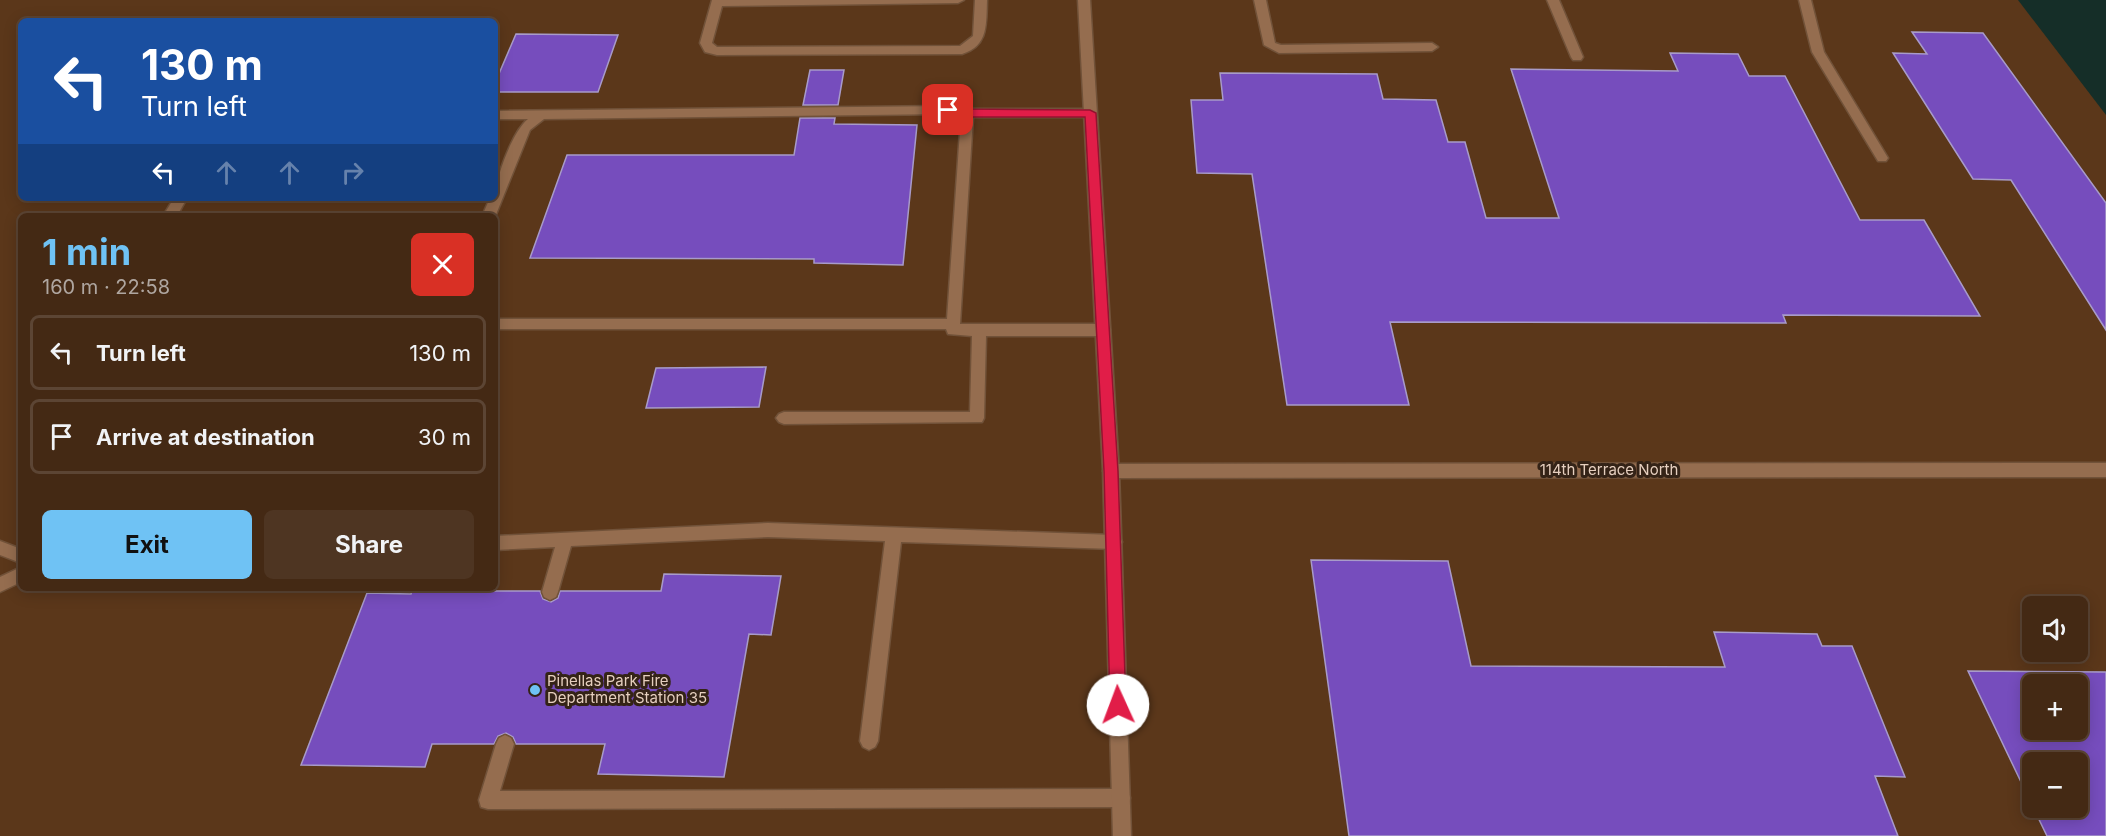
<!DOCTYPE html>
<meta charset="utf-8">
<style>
:root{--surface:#442914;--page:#4e3522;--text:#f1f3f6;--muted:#afa6a0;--line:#5c4534;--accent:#6fc2f4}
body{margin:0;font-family:Inter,sans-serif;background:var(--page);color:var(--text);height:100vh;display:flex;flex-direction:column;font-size:22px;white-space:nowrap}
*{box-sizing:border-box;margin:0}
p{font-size:20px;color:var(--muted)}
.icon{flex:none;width:33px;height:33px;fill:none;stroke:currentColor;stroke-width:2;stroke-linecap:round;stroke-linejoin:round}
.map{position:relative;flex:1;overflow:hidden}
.panel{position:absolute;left:18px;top:213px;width:480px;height:378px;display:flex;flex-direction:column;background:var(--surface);border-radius:9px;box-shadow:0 3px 15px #0003,0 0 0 2px var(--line)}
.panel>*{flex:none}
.top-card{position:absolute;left:18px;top:18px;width:480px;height:183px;border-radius:9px;box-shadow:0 3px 15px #0003,0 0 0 2px var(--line);background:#1a4fa0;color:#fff;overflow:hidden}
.tools{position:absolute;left:2022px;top:596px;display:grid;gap:12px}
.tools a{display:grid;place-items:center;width:66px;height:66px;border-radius:9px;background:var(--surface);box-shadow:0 3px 15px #0003,0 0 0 2px var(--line);font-size:30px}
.pin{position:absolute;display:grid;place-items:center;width:51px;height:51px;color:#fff;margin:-26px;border-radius:12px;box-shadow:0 3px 9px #0006}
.me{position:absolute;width:66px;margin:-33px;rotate:358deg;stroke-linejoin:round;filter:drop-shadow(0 0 4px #0008)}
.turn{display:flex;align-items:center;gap:21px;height:126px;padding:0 24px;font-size:27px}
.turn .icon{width:78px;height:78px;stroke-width:2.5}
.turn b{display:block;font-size:42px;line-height:51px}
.lanes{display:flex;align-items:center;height:57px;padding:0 24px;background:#0003;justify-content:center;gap:30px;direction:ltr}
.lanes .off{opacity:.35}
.round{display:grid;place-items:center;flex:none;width:63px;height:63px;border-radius:9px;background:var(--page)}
.head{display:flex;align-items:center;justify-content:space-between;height:102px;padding:0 24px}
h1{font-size:36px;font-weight:700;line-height:45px;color:var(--accent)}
.button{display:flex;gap:12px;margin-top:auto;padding:12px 24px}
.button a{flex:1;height:69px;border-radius:9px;background:var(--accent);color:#111;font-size:24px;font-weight:700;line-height:69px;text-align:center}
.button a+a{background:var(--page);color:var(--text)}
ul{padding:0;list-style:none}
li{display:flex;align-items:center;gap:18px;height:75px;margin:0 12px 9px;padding:0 12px;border:3px solid var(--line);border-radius:9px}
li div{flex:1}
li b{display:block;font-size:22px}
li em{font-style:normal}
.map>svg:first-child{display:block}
.water{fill:#152e28}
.building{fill:#764dbd;stroke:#a89bc9;stroke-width:1.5;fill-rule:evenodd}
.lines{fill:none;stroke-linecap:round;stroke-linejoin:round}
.service-casing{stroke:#715239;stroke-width:3}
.minor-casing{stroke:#715239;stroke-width:3}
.tertiary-casing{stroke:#715239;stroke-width:3}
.service{fill:#956d4f;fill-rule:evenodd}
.minor{fill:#956d4f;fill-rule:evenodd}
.tertiary{fill:#956d4f;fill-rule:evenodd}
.route{fill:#e11d48;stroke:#92132f;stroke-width:1.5}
.poi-dot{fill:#6fc2f4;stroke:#342317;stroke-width:2}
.labels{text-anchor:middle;stroke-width:6;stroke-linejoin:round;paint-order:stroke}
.street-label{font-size:15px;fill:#e6cfbf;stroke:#342317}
.poi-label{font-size:15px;fill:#e6cfbf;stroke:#342317;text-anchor:start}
</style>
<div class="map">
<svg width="2106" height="836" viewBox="0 0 2106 836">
<rect width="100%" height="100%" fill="#5b371a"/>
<path class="water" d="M2018 0H2106V115Z"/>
<path class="building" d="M1912 32 1983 33 2106 203V330L2011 180 1973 179 1893 53 1927 54Z
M516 34 618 35 598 92H495V83Z
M1670 53 1738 54 1749 76H1785L1860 220H1924L1980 316 1783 315 1786 323 1390 322 1409 405H1287L1252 174 1197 173 1191 100H1223L1220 73 1377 74 1383 99 1436 100 1448 142H1465L1486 218H1559L1511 69 1678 71Z
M810 70H844L838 105H803Z
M800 118H835L834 124 917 125 903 265 814 263V259L530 258 567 155H794Z
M766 367 759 407 646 408 656 368Z
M1311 560 1448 561 1471 666 1725 667 1714 632 1817 634 1822 646H1852L1905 777 1875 776 1898 836H1349Z
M664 574 781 576 771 635 749 634 724 777 598 774 605 744H516L513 737 506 733 498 736 494 744H432L425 767 301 765 367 593 411 594 413 588H471L470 591H540L543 599 551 602 558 598 560 591H661Z
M1968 671 2106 672V836H2047L2033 807H2078V762H2032V805ZM2032 684H2078V729H2032Z"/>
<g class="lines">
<defs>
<path id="service" d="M712 0H964L958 3 722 6 712 43 717 47 960 46 973 36 975 0H987C986 23 989 46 962 54L717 55 705 52 700 43Z
M1254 0H1266L1275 43 1281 45 1432 43 1438 47 1432 51 1279 53 1264 45Z
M1547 0H1559L1583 57 1581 60H1573L1571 57Z
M1799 0H1811L1824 52 1888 158 1886 161H1878L1812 52Z
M948 106 967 109H1090L1096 113 1090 117H973L960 324H1103L1108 326 1110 330 1108 334 1103 336H986L984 418 982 422 784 424 779 422 776 418 779 414 784 412H970L972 336 948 334 946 329H495V319H947L961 116 948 114 544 119 530 130 495 217 482 216 490 198H495C495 178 513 131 528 119H495V111Z
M174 198H187L177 216H163Z
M768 523 1114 535 1120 537 1122 542 1120 547 1114 549 901 542 878 741 875 747 869 750 863 747 860 741 885 541 768 537 571 546 558 592 556 597 550 600 544 597 542 592 555 547 495 550V536Z
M0 541 21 549V563L0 555Z
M21 567V582L0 592V577Z
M505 735 511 738 514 744 500 791 1121 789 1128 791 1130 798 1128 805 1121 807 488 809 481 807 479 800 496 744 499 738Z"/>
<path id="minor" d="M2106 463V477L1111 478 1106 476 1103 471 1106 466 1111 464Z"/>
<path id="tertiary" d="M1078 0H1090L1119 471 1131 836H1113L1103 471Z"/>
</defs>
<use href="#service" class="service-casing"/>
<use href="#minor" class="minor-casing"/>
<use href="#tertiary" class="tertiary-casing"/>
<use href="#service" class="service"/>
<use href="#minor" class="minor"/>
<use href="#tertiary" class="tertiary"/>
</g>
<path class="route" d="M948 107 968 109 1090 110 1096 113 1118 471 1126 705 1124 710 1118 713 1113 710 1110 705 1104 471 1085 117H968L944 113V108Z"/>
<circle class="poi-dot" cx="535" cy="690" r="6"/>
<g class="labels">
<g class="street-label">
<text x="1609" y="475">114th Terrace North</text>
</g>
<g class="poi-label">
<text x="547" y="686">Pinellas Park Fire<tspan x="547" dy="17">Department Station 35</tspan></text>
</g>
</g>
</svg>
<div class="tools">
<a><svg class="icon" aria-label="sound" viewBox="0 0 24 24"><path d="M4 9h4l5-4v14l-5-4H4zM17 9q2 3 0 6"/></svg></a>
<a>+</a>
<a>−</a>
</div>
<div class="pin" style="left:948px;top:110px;background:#d93025"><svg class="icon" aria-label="arrive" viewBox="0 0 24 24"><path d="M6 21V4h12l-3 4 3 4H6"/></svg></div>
<svg class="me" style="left:1118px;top:705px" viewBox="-20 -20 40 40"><circle r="19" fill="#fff"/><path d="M0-13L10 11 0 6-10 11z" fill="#e11d48"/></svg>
<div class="top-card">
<div class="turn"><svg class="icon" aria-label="left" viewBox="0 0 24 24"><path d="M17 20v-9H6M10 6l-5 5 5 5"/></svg><div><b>130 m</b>Turn left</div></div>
<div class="lanes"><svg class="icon" aria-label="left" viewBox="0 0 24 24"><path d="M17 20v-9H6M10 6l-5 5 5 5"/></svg><svg class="icon off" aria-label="ahead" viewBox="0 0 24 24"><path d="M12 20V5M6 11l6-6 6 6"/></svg><svg class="icon off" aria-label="ahead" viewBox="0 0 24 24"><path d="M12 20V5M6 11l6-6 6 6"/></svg><svg class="icon off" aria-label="right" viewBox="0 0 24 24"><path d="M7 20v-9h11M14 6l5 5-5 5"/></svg></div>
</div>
<section class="panel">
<div class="head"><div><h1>1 min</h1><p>160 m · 22:58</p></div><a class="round" style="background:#d93025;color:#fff"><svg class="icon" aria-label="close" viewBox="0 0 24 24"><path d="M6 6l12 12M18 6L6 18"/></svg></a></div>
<ul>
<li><svg class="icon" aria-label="left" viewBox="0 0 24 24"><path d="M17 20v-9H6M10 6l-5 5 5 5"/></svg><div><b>Turn left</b></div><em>130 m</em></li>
<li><svg class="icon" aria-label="arrive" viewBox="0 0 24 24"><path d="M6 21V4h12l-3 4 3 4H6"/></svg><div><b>Arrive at destination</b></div><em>30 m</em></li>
</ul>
<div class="button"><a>Exit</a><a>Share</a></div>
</section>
</div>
